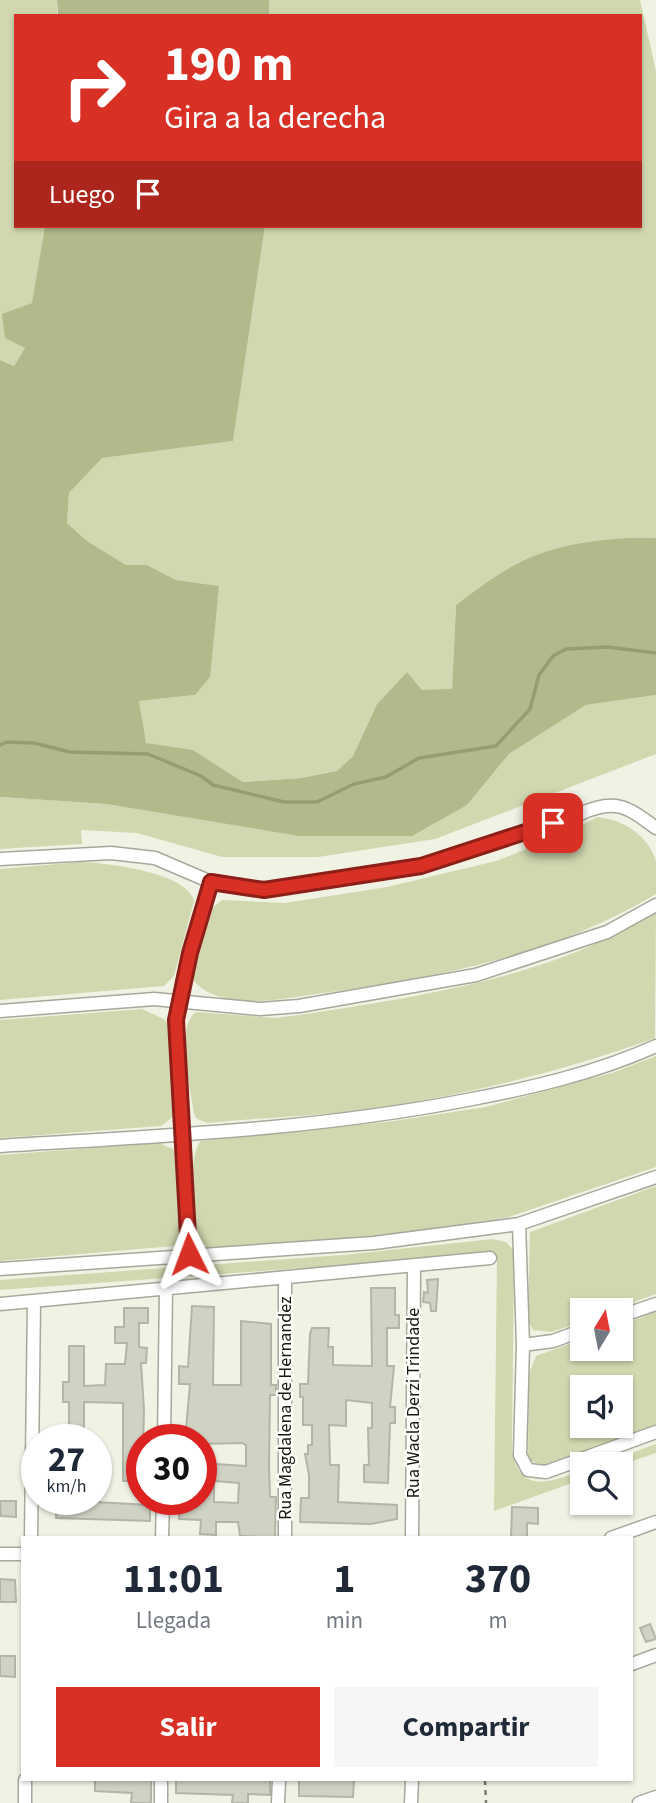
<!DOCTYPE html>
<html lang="es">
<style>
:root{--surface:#fff;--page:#f6f6f7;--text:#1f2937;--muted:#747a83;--accent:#d93025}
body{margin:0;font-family:"Source Sans 3",sans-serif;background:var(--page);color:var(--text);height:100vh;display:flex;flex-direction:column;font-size:26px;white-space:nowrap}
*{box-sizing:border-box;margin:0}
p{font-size:23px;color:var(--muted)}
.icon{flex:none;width:38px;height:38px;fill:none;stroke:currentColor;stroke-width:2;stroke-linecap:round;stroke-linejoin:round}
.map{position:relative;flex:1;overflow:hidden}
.details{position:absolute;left:21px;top:1536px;width:612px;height:245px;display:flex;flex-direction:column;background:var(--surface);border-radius:0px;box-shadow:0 2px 5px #0004}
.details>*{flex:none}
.top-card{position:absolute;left:14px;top:14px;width:628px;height:214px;border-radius:0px;box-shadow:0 2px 5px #0004;background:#d93025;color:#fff;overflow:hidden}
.needle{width:46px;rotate:10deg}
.tools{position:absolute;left:570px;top:1298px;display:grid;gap:14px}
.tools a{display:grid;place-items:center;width:63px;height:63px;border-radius:0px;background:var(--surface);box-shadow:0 2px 5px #0004;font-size:35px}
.speed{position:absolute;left:21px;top:1424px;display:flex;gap:14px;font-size:35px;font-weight:700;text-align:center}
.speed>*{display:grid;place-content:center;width:91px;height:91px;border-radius:50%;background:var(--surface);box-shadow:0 2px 5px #0004;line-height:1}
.speed small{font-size:18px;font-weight:400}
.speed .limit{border:10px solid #d22;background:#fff;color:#111}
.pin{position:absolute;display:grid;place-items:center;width:60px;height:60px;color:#fff;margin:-30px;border-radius:14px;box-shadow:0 4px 10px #0006}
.me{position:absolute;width:77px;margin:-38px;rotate:357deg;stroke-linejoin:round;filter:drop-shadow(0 0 5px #0008)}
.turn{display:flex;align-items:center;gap:24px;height:147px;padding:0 35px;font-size:32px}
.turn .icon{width:91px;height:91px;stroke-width:2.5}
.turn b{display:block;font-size:49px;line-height:60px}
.then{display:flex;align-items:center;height:66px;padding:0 35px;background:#0003;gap:14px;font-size:26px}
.eta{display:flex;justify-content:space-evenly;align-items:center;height:119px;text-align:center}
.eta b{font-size:42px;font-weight:700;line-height:49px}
.action{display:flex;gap:14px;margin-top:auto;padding:14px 35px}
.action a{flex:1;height:80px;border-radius:0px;background:var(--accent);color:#fff;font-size:28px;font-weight:700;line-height:80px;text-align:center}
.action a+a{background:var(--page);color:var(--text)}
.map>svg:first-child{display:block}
.green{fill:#d1d8b0;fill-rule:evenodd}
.forest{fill:#b2ba8c}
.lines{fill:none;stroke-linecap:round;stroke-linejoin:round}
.stream{stroke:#969d70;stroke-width:3.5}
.building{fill:#d0d3c4;stroke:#b2b5a7;stroke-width:2;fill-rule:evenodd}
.minor-casing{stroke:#a5a89a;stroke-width:15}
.path{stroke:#7a7c73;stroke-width:2.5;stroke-dasharray:5 5;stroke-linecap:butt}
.minor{stroke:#fff;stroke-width:12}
.route-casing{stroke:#8d1f18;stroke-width:18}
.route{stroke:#d93025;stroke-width:12}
.labels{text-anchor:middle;stroke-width:5;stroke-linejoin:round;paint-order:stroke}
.street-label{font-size:18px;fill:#171813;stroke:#fefff9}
</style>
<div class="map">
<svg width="656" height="1803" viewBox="0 0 656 1803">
<rect width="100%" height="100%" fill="#f0f3e4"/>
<path class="green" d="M0 0H57V16H16V226H45L25 348 14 366 0 360Z
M269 0H640L656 71V538C619 536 563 542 529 558 503 569 478 588 456 605L452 690H422L407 672 377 704 353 756 337 771 301 778 243 782 193 750 145 744 139 701 195 695 219 586 176 580 147 565H126L87 541 67 523 69 493 101 458 233 441 265 226H640V16H269Z
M656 695V754L435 839 318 857H222L137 833 81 830 82 844 0 849V797L106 804 299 835 467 805 509 754 586 705Z
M597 817C621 819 649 835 656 861 656 871 656 884 656 894 555 955 439 977 324 993 285 998 221 1014 192 979L211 909 222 900 285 903 387 887 496 861 571 831Z
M81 862C107 863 187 872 194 901L174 976 164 986 0 1000V869Z
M656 912 655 1038C567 1070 477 1092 385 1107 327 1116 266 1117 208 1123L197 1119 194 1114C191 1090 174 1028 196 1012L275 1018 299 1015C420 996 551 978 656 912Z
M142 1009 164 1019 169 1025 176 1108 174 1116 161 1126 0 1138V1020Z
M656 1056V1167L509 1217 390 1234 225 1250 210 1249C205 1246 201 1243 199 1237 193 1218 187 1155 201 1141L387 1122 486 1107 612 1073Z
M159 1143 173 1149 178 1158 183 1234 174 1246 0 1261V1155Z
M656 1186V1294L610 1311H583V1321L552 1332 533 1330 528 1320 530 1232Z
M493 1239 506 1242 514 1251 512 1452C521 1496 553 1481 583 1470V1479L494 1511 497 1254 0 1290V1280L343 1255Z
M656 1312V1429L546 1466 528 1460 529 1374 536 1356 583 1339V1349H621V1325ZM583 1388H621V1426H583Z
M656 1444V1453L621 1465H598Z"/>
<path class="forest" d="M57 0H269V16H58Z
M45 226H265L233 441 102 458 69 493 67 523 87 541 126 565H147L176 580 219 586 210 677 195 695 139 701 146 743 193 750 243 782 301 778 337 771 353 756 377 704 407 672 422 690 452 689 456 605C478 588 503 569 529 558 563 542 619 536 656 538V695L586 705 509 754 467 805 412 836H299L106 804 0 797V360L14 366 25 348 5 338 2 314 32 303Z"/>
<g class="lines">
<path class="stream" d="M0 745 7 742 34 743 70 752 148 754 201 776 213 785 284 802H317L354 784 386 777 419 758 496 746 530 709 539 675 553 656 566 649 607 647 656 653"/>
</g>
<path class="building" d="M438 1279 436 1311H431L430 1303 423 1302 424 1292 428 1293 427 1280Z
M371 1288H395V1315H399V1328H387V1366H394L390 1407H395V1423H390L388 1483 364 1482V1465H369L368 1428H372V1403L346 1400V1426L329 1425 330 1465H339L338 1502 397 1505V1519L371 1524 300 1522 301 1498H309V1475L305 1454H308V1445H312V1425H303V1397H300V1384H308L310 1334 312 1328H329L328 1347H333V1365L372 1366Z
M192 1306 214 1307 213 1385H241V1321L271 1324V1385H276V1395H270L269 1465 270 1497H276L275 1538 240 1536 238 1522H216V1535L200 1534 201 1520 179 1519 180 1500H201V1463L246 1466V1445L242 1443 201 1444V1440H185L190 1384H179V1366L188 1367ZM214 1481 239 1483 238 1503 214 1502Z
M124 1308H148V1323H139V1347L147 1348 146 1363H141L144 1410 142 1481H123V1403L84 1402V1440H69V1402H63V1382H69V1346H84V1386L105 1385 106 1364H125L127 1343H115V1327H124Z
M57 1500 150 1505V1521L56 1518Z
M0 1501H16V1517L1 1516Z
M512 1507 538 1508V1524L527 1523V1538H511Z
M0 1579 15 1580 16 1602H0Z
M650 1624 656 1639 646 1642 640 1628Z
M0 1656H15V1677L0 1676Z
M95 1780H151V1803H131L132 1793 95 1791Z
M176 1780H270V1795L248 1794V1803H232L233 1795 176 1793Z
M299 1780H354L353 1797 299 1796Z"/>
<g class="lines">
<defs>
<path id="minor" d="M0 859 111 853 155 858 211 882 264 890 421 866 580 814C614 798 627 806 656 828
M0 1011 154 999 260 1009 299 1006 476 975 607 932 656 905
M0 1146C156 1136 313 1130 467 1100 531 1088 596 1073 656 1046
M519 1224 523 1345 520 1455 528 1470 546 1472 656 1432
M189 1254 176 1020 184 975 211 882
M0 1269 374 1243 519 1224 656 1177
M285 1279V1538
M0 1304 490 1258
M621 1316 656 1304
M523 1345 553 1341 583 1330
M164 1440 166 1289
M31 1538 34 1301
M162 1538 163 1500
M412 1538 414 1267
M611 1538 656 1522
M0 1554H23
M632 1664 656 1655
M25 1803V1780
M161 1803V1780
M278 1803 279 1780
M411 1803 412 1780
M639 1803 656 1797"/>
</defs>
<use href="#minor" class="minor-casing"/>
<path class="path" d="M485 1780 486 1803"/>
<use href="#minor" class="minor"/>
</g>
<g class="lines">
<defs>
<path id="route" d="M189 1254 176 1020 190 953 211 882 264 890 421 866 553 823"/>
</defs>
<use href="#route" class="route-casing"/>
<use href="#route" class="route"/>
</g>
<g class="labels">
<g class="street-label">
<text transform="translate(413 1403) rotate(-90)" y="6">Rua Wacla Derzi Trindade</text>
<text transform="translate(285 1408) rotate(-90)" y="6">Rua Magdalena de Hernandez</text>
</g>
</g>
</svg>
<div class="tools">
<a><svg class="needle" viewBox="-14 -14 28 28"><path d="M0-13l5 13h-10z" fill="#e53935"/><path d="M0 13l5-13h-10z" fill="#747a83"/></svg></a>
<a><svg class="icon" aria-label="sound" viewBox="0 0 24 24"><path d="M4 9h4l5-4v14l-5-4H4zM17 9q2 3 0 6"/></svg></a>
<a><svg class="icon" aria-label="search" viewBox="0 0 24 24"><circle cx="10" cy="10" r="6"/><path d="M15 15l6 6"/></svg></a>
</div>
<div class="speed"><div>27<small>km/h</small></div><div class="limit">30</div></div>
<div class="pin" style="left:553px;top:823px;background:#d93025"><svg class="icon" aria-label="arrive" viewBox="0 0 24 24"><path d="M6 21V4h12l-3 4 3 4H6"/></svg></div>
<svg class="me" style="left:189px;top:1254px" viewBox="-20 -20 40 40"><path d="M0-17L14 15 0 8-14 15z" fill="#d93025" stroke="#fff" stroke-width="4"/></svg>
<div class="top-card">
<div class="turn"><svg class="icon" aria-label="right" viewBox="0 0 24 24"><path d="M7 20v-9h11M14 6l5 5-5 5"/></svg><div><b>190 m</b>Gira a la derecha</div></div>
<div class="then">Luego<svg class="icon" aria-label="arrive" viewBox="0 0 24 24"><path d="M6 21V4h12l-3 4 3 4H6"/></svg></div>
</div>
<section class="details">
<div class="eta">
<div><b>11:01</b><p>Llegada</p></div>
<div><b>1</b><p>min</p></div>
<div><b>370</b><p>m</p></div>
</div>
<div class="action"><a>Salir</a><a>Compartir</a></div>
</section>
</div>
